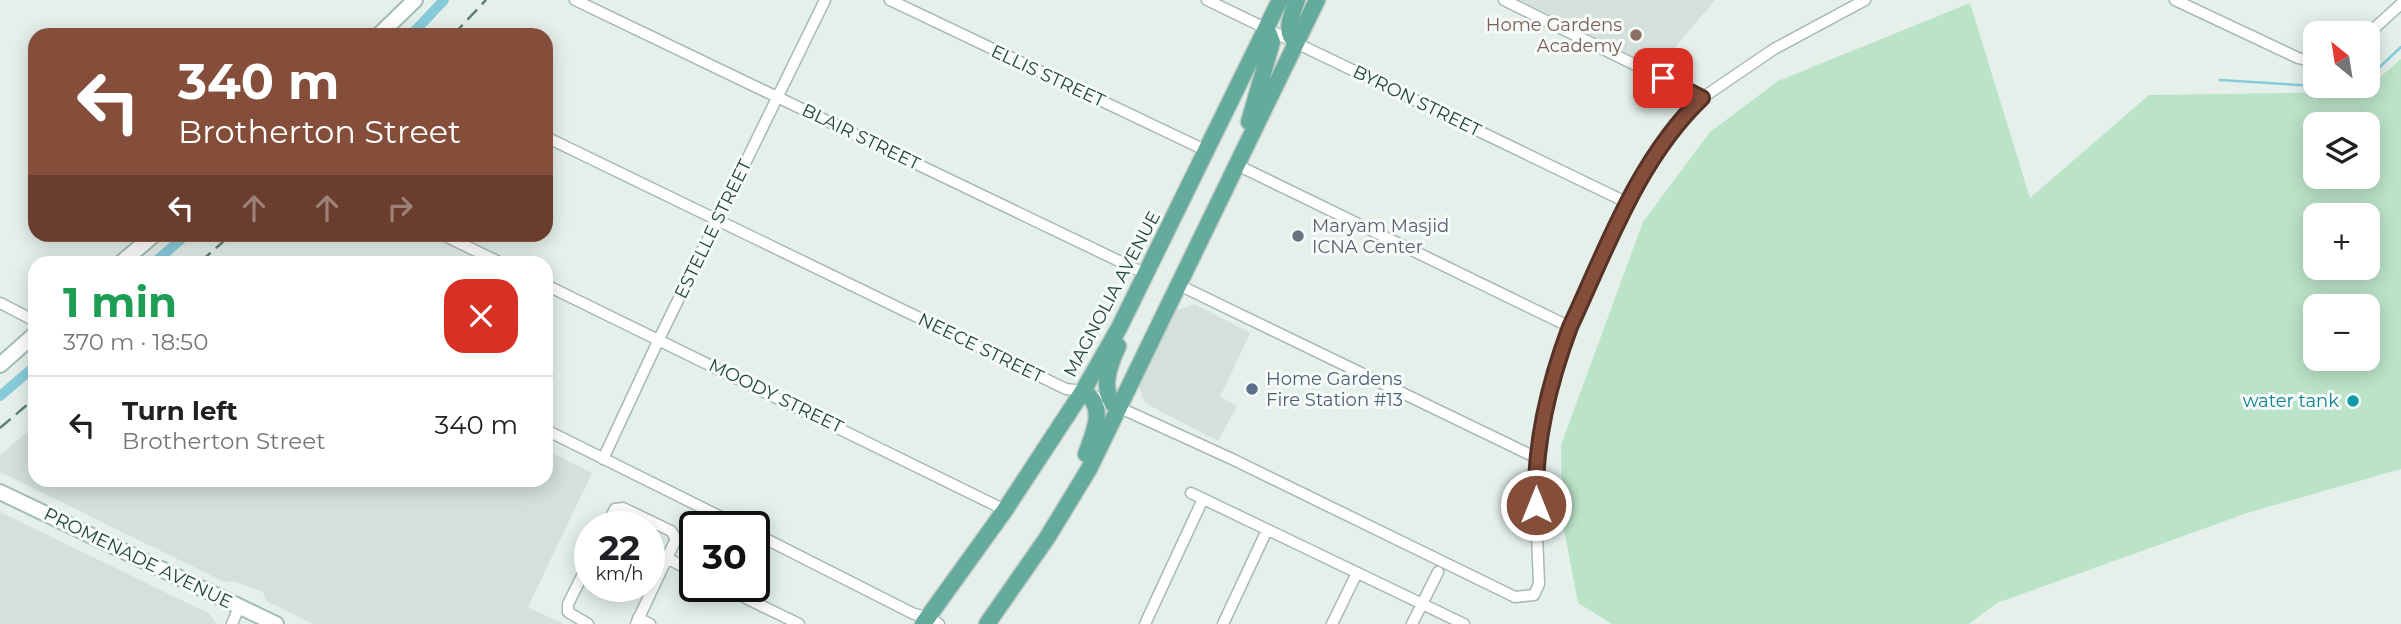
<!DOCTYPE html>
<meta charset="utf-8">
<style>
:root{--surface:#fff;--page:#f2f2f2;--text:#202124;--muted:#757577;--line:#e0e0e0}
body{margin:0;font-family:Montserrat,sans-serif;background:var(--page);color:var(--text);height:100vh;display:flex;flex-direction:column;font-size:26px;white-space:nowrap}
*{box-sizing:border-box;margin:0}
p{font-size:23px;color:var(--muted)}
.icon{flex:none;width:38px;height:38px;fill:none;stroke:currentColor;stroke-width:2;stroke-linecap:round;stroke-linejoin:round}
.map{position:relative;flex:1;overflow:hidden}
.side{position:absolute;left:28px;top:256px;width:525px;height:231px;display:flex;flex-direction:column;background:var(--surface);border-radius:21px;box-shadow:0 4px 18px #0003}
.side>*{flex:none}
.top-card{position:absolute;left:28px;top:28px;width:525px;height:214px;border-radius:21px;box-shadow:0 4px 18px #0003;background:#844e3a;color:#fff;overflow:hidden}
.needle{width:46px;rotate:330deg}
.controls{position:absolute;left:2303px;top:21px;display:grid;gap:14px}
.controls a{display:grid;place-items:center;width:77px;height:77px;border-radius:14px;background:var(--surface);box-shadow:0 4px 18px #0003;font-size:35px}
.speed{position:absolute;left:574px;top:511px;display:flex;gap:14px;font-size:35px;font-weight:700;text-align:center}
.speed>*{display:grid;place-content:center;width:91px;height:91px;border-radius:50%;background:var(--surface);box-shadow:0 4px 18px #0003;line-height:1}
.speed small{font-size:18px;font-weight:400}
.speed .limit{border:4px solid #111;border-radius:10px;background:#fff;color:#111}
.pin{position:absolute;display:grid;place-items:center;width:60px;height:60px;color:#fff;margin:-30px;border-radius:14px;box-shadow:0 4px 10px #0006}
.me{position:absolute;width:77px;margin:-38px;rotate:0deg;stroke-linejoin:round;filter:drop-shadow(0 0 5px #0008)}
.turn{display:flex;align-items:center;gap:24px;height:147px;padding:0 35px;font-size:32px}
.turn .icon{width:91px;height:91px;stroke-width:2.5}
.turn b{display:block;font-size:49px;line-height:60px}
.lanes{display:flex;align-items:center;height:66px;padding:0 35px;background:#0003;justify-content:center;gap:35px;direction:ltr}
.lanes .off{opacity:.35}
.round{display:grid;place-items:center;flex:none;width:74px;height:74px;border-radius:21px;background:var(--page)}
.head{display:flex;align-items:center;justify-content:space-between;height:119px;padding:0 35px}
h1{font-size:42px;font-weight:700;line-height:52px;color:#1e9e55}
ul{padding:0;list-style:none}
li{display:flex;align-items:center;gap:21px;height:98px;padding:0 35px;border-top:2px solid var(--line)}
li div{flex:1}
li b{display:block;font-size:26px}
li em{font-style:normal}
.map>svg:first-child{display:block}
.built{fill:#d3e1da}
.green{fill:#bbe3c8;fill-rule:evenodd}
.lines{fill:none;stroke-linecap:round;stroke-linejoin:round}
.stream{stroke:#87cbdb;stroke-width:2.5}
.canal{stroke:#87cbdb;stroke-width:10}
.street-casing{stroke:#a6b9b3;stroke-width:13}
.secondary-casing{stroke:#a2bdb4;stroke-width:18}
.primary-casing{stroke:#c1cbc8;stroke-width:19}
.street{stroke:#fff;stroke-width:10}
.secondary{stroke:#fff;stroke-width:14}
.primary{stroke:#64ab9b;stroke-width:16}
.rail{stroke:#5c8077;stroke-width:2.5;stroke-dasharray:14 7;stroke-linecap:butt}
.route-casing{stroke:#563326;stroke-width:18}
.route{stroke:#844e3a;stroke-width:12}
.education-dot{fill:#8d6e63;stroke:#f6fbf9;stroke-width:2.5}
.worship-dot{fill:#6b7280;stroke:#f6fbf9;stroke-width:2.5}
.service-dot{fill:#5c6f8a;stroke:#f6fbf9;stroke-width:2.5}
.culture-dot{fill:#0f9aa8;stroke:#f6fbf9;stroke-width:2.5}
.labels{text-anchor:middle;stroke-width:6;stroke-linejoin:round;paint-order:stroke}
.education-label{font-size:18px;fill:#785e54;stroke:#f6fbf9;text-anchor:end}
.street-label{font-size:18px;fill:#21453c;stroke:#f6fbf9}
.worship-label{font-size:18px;fill:#5b616d;stroke:#f6fbf9;text-anchor:start}
.service-label{font-size:18px;fill:#4e5e75;stroke:#f6fbf9;text-anchor:start}
.culture-label{font-size:18px;fill:#0d838f;stroke:#f6fbf9;text-anchor:end}
</style>
<div class="map">
<svg width="2401" height="624" viewBox="0 0 2401 624">
<rect width="100%" height="100%" fill="#e5f0eb"/>
<path class="built" d="M1519 0H1715L1656 70Z
M1195 304 1250 333 1220 397 1237 406 1218 441 1145 403 1139 386 1173 311Z
M35 425V480H546V450L592 473 528 607 563 624H313L266 601 263 592 233 581 224 582 0 472V455Z
M0 512 208 613 217 624H0Z"/>
<path class="green" d="M1970 3 2030 198 2149 95 2350 92 2368 86V83L2379 78 2401 59V469L2250 512 1997 603 1969 624H1612L1578 603 1562 519 1561 445 1643 222 1710 132 1778 81ZM2315 124H2368V177H2315ZM2315 215H2368V268H2315ZM2315 306H2368V359H2315Z"/>
<g class="lines">
<path class="stream" d="M2368 78 2401 47
M2220 80 2315 86
M2319 86H2331
M31 361 32 368"/>
<path class="canal" d="M411 35 444 0
M155 262 187 234
M0 396 35 366"/>
<defs>
<path id="street" d="M575 0 1146 274
M890 0 1207 151
M1207 0 1628 203
M1504 0 1702 98
M2175 0 2298 58 2315 62
M2368 34 2401 4
M546 137 1066 389 1083 391 1232 459 1515 597 1534 595 1539 584 1535 482 1537 458 1544 419 1562 347 1570 327 1638 183 1672 129 1702 98 1774 49 1865 0
M1237 165 1570 327
M441 234 499 262
M546 285 1005 510
M1179 285 1537 458
M0 303 35 321
M546 430 741 527
M603 459 659 339 825 0
M1191 493 1464 624
M606 527 615 509 623 508 671 531 676 539 636 624
M754 533 914 614 929 617 939 624
M667 558 695 573
M754 560 764 538
M721 586 799 624
M638 618 650 624
M232 624 239 607
M588 624 568 612V604L590 560
M1145 624 1203 499
M1223 624 1267 530
M1332 624 1357 573
M1412 624 1438 572"/>
<path id="secondary" d="M379 35 415 0
M122 262 155 234
M0 365 35 334
M0 492 276 624"/>
<path id="primary" d="M1296 43C1283 31 1292 15 1297 0
M1249 122 1272 42 1267 29
M1083 391C1107 406 1094 432 1086 454
M1117 408C1099 391 1109 366 1118 346
M923 624 1005 510 1083 391 1119 328 1280 0
M987 624 1047 538 1089 469 1317 0"/>
</defs>
<use href="#street" class="street-casing"/>
<use href="#secondary" class="secondary-casing"/>
<use href="#primary" class="primary-casing"/>
<use href="#street" class="street"/>
<use href="#secondary" class="secondary"/>
<use href="#primary" class="primary"/>
<path class="rail" d="M453 35 486 0
M200 262 232 234
M0 428 35 398"/>
</g>
<g class="lines">
<defs>
<path id="route" d="M1536 505C1534 445 1549 383 1570 327 1607 248 1638 159 1702 98L1663 78"/>
</defs>
<use href="#route" class="route-casing"/>
<use href="#route" class="route"/>
</g>
<circle class="education-dot" cx="1636" cy="35" r="7"/>
<circle class="worship-dot" cx="1298" cy="236" r="7"/>
<circle class="service-dot" cx="1252" cy="389" r="7"/>
<circle class="culture-dot" cx="2353" cy="401" r="7"/>
<g class="labels">
<g class="education-label">
<text x="1622" y="31">Home Gardens<tspan x="1622" dy="21">Academy</tspan></text>
</g>
<g class="street-label">
<text transform="translate(1048 76) rotate(25)" y="6">ELLIS STREET</text>
<text transform="translate(1417 101) rotate(26)" y="6">BYRON STREET</text>
<text transform="translate(861 137) rotate(26)" y="6">BLAIR STREET</text>
<text transform="translate(713 229) rotate(-64)" y="6">ESTELLE STREET</text>
<text transform="translate(1112 294) rotate(-62)" y="6">MAGNOLIA AVENUE</text>
<text transform="translate(981 348) rotate(26)" y="6">NEECE STREET</text>
<text transform="translate(776 396) rotate(26)" y="6">MOODY STREET</text>
<text transform="translate(138 558) rotate(26)" y="6">PROMENADE AVENUE</text>
</g>
<g class="worship-label">
<text x="1312" y="232">Maryam Masjid<tspan x="1312" dy="21">ICNA Center</tspan></text>
</g>
<g class="service-label">
<text x="1266" y="385">Home Gardens<tspan x="1266" dy="21">Fire Station #13</tspan></text>
</g>
<g class="culture-label">
<text x="2339" y="407">water tank</text>
</g>
</g>
</svg>
<div class="controls">
<a><svg class="needle" viewBox="-14 -14 28 28"><path d="M0-13l5 13h-10z" fill="#e53935"/><path d="M0 13l5-13h-10z" fill="#757577"/></svg></a>
<a><svg class="icon" aria-label="layers" viewBox="0 0 24 24"><path d="M12 4l9 5-9 5-9-5zM3 14l9 5 9-5"/></svg></a>
<a>+</a>
<a>−</a>
</div>
<div class="speed"><div>22<small>km/h</small></div><div class="limit">30</div></div>
<div class="pin" style="left:1663px;top:78px;background:#d93025"><svg class="icon" aria-label="arrive" viewBox="0 0 24 24"><path d="M6 21V4h12l-3 4 3 4H6"/></svg></div>
<svg class="me" style="left:1536px;top:505px" viewBox="-20 -20 40 40"><circle r="17" fill="#844e3a" stroke="#fff" stroke-width="3"/><path d="M0-11L8 9 0 5-8 9z" fill="#fff"/></svg>
<div class="top-card">
<div class="turn"><svg class="icon" aria-label="left" viewBox="0 0 24 24"><path d="M17 20v-9H6M10 6l-5 5 5 5"/></svg><div><b>340 m</b>Brotherton Street</div></div>
<div class="lanes"><svg class="icon" aria-label="left" viewBox="0 0 24 24"><path d="M17 20v-9H6M10 6l-5 5 5 5"/></svg><svg class="icon off" aria-label="ahead" viewBox="0 0 24 24"><path d="M12 20V5M6 11l6-6 6 6"/></svg><svg class="icon off" aria-label="ahead" viewBox="0 0 24 24"><path d="M12 20V5M6 11l6-6 6 6"/></svg><svg class="icon off" aria-label="right" viewBox="0 0 24 24"><path d="M7 20v-9h11M14 6l5 5-5 5"/></svg></div>
</div>
<section class="side">
<div class="head"><div><h1>1 min</h1><p>370 m · 18:50</p></div><a class="round" style="background:#d93025;color:#fff"><svg class="icon" aria-label="close" viewBox="0 0 24 24"><path d="M6 6l12 12M18 6L6 18"/></svg></a></div>
<ul>
<li><svg class="icon" aria-label="left" viewBox="0 0 24 24"><path d="M17 20v-9H6M10 6l-5 5 5 5"/></svg><div><b>Turn left</b><p>Brotherton Street</p></div><em>340 m</em></li>
</ul>
</section>
</div>
